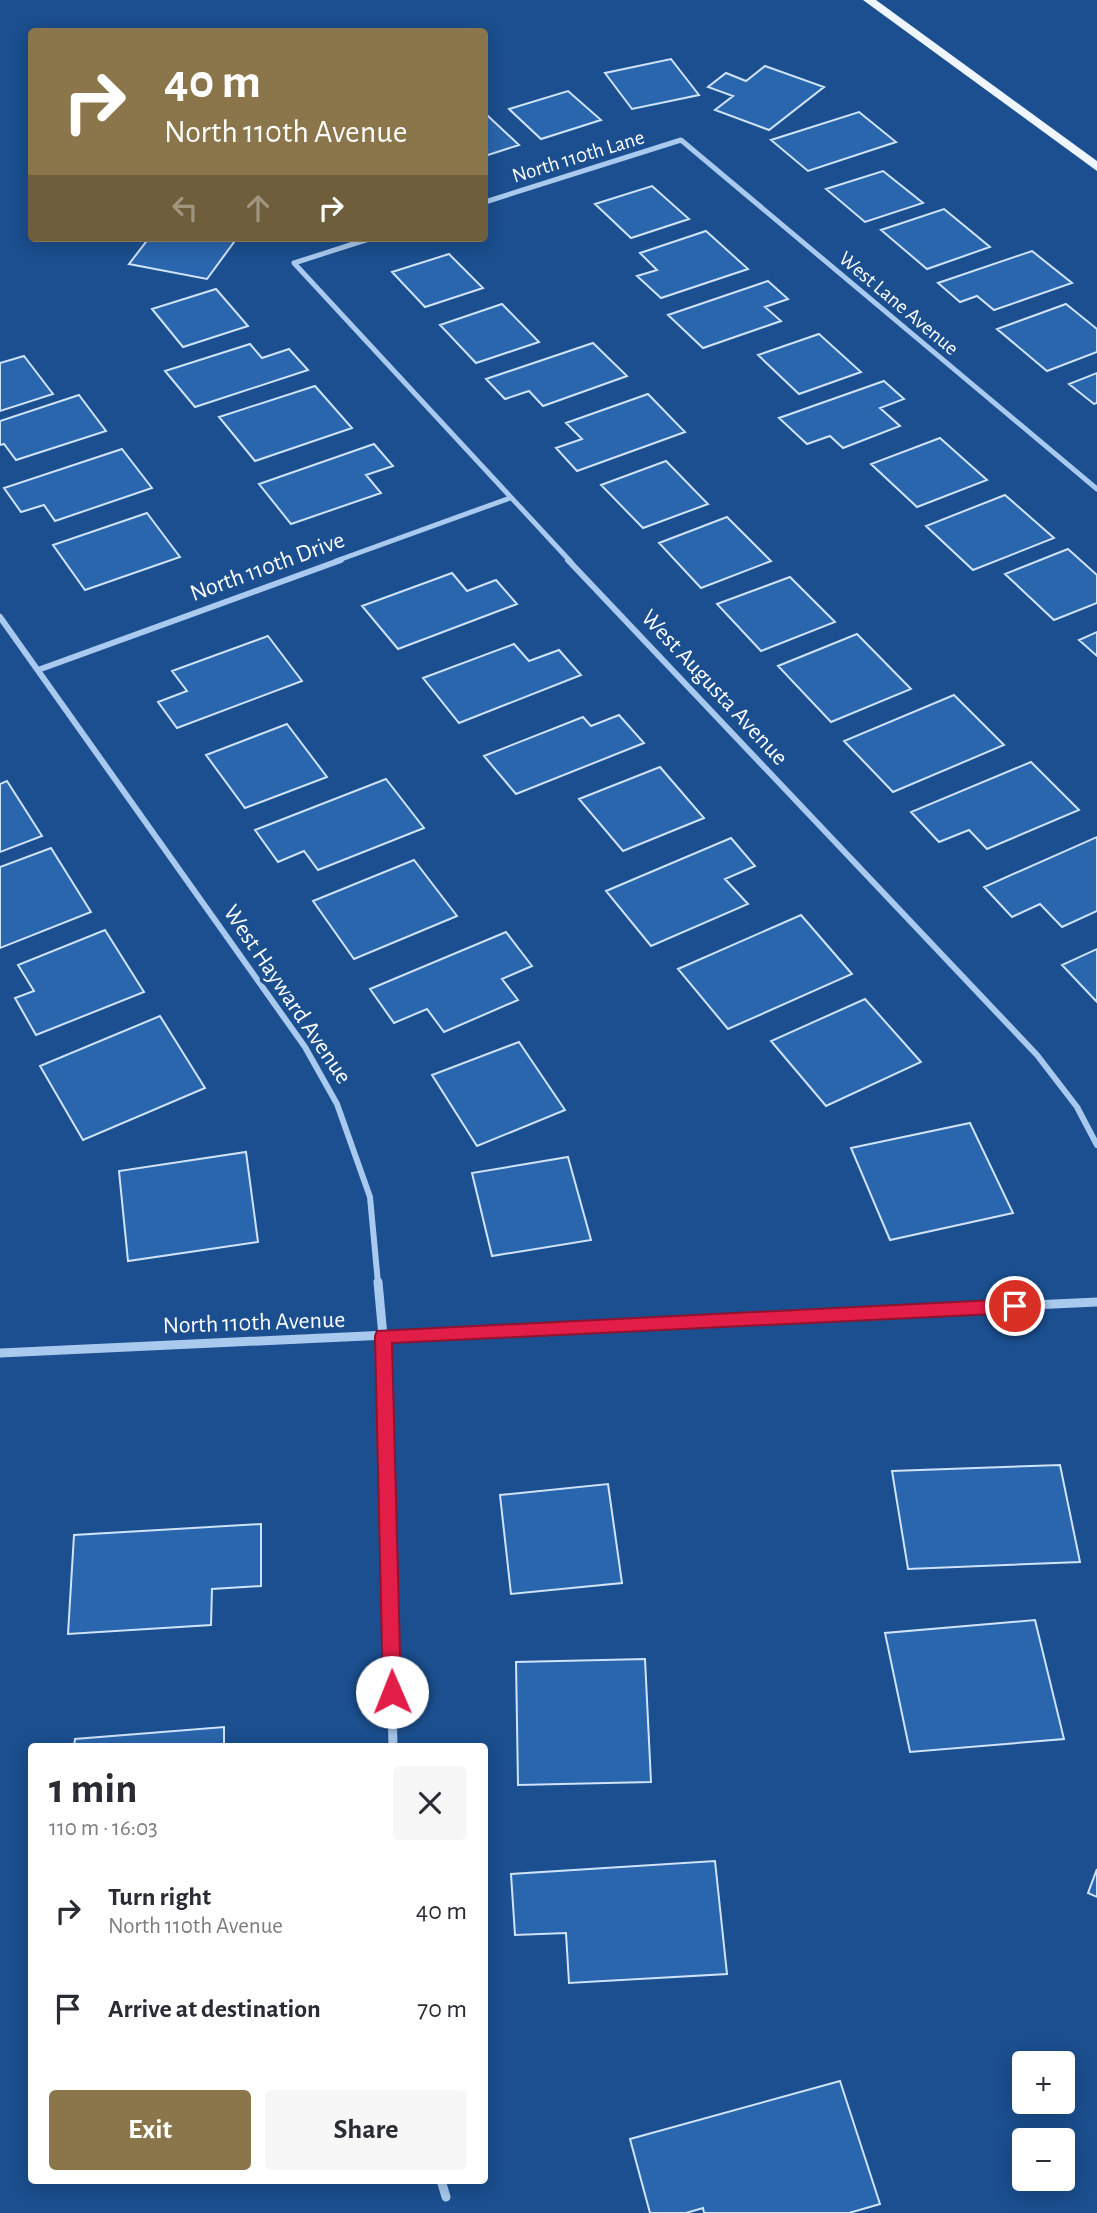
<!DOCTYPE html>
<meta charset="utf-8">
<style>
:root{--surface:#fff;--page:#f7f7f7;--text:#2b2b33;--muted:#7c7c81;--accent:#8a764a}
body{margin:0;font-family:"Alegreya Sans",sans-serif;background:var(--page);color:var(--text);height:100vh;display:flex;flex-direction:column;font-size:26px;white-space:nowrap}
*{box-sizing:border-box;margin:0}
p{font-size:23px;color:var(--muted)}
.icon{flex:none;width:38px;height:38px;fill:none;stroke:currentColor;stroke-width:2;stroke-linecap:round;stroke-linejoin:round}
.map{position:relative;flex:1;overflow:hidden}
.drawer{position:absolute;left:28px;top:1743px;width:460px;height:441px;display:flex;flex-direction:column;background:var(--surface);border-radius:7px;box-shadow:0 4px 18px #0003}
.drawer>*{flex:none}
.hud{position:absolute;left:28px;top:28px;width:460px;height:214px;border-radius:7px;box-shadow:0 4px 18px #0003;background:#8a764a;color:#fff;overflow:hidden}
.fabs{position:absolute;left:1012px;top:2051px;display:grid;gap:14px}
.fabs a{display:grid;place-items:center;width:63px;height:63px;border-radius:7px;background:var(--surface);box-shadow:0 4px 18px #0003;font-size:35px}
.pin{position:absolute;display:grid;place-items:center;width:60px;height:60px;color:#fff;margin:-30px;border:4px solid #fff;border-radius:50%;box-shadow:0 2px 7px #0007}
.me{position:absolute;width:77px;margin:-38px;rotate:359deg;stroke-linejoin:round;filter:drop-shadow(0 0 5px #0008)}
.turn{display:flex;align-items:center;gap:24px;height:147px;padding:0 21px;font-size:32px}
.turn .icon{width:91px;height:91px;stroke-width:2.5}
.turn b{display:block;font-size:49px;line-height:60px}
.lanes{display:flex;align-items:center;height:66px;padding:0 21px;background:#0003;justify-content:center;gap:35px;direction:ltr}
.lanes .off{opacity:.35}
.round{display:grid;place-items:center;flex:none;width:74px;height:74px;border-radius:7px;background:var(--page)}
.overview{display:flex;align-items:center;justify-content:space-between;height:119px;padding:0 21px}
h1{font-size:42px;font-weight:600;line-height:52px}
.cta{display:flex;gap:14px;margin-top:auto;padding:14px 21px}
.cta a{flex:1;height:80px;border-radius:7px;background:var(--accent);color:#fff;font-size:28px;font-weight:600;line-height:80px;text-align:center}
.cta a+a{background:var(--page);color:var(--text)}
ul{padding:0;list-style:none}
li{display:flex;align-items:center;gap:21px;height:98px;padding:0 21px}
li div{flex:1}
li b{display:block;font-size:26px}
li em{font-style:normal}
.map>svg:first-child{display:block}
.building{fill:#2a66ad;stroke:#cfe3fa;stroke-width:2}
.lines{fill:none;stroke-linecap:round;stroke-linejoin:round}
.street-far2{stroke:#a9c9ee;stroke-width:5}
.street-far1{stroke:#a9c9ee;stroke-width:6}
.street{stroke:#a9c9ee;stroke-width:9}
.primary{fill:#f0f6ff;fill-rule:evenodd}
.route{fill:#e11d48;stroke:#92132f;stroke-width:2}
.labels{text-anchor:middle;stroke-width:7;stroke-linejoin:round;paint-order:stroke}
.far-street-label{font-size:21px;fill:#fff;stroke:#1b4f8f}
.street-label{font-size:24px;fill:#fff;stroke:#1b4f8f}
</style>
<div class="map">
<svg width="1097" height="2213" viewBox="0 0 1097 2213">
<rect width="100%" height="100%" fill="#1b4f8f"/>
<path class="building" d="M671 59 699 95 632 109 605 73Z
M765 66 824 87 769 130 715 110 733 96 708 87 726 73 746 81Z
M568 91 601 120 541 139 509 109Z
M859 112 896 142 808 171 771 140Z
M488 116 519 145 485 156V117Z
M883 171 923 203 865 222 826 189Z
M652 186 689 219 631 238 595 204Z
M944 209 990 247 927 269 881 230Z
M706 231 748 269 661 298 637 276 657 270 640 253Z
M149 238H237L207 279 129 264Z
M1032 251 1072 283 994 310 977 296 960 302 938 283Z
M449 254 483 288 425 307 392 272Z
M768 281 788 299 765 307 781 321 703 348 668 315Z
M216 289 248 326 183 347 152 309Z
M502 304 539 342 476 363 440 325Z
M1066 304 1097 329V352L1047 371 997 329Z
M819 334 861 372 799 394 758 355Z
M593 343 627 376 543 406 529 391 505 399 486 379Z
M250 344 262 358 289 349 308 370 195 407 165 371Z
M24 356 53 394 0 411V363Z
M1097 373V403L1094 404 1069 384Z
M884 381 904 399 880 408 900 426 843 448 830 436 807 444 779 418Z
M315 386 352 428 255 461 219 417Z
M648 394 685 432 577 471 556 448 582 439 566 423Z
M79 395 106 431 16 460 4 444 0 445V421Z
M940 438 987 480 917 507 871 464Z
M374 444 393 466 366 475 381 493 291 524 259 484Z
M122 449 152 488 55 521 44 505 21 512 4 488Z
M666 461 708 504 643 528 601 485Z
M1005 495 1054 538 973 570 926 526Z
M147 513 180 557 85 590 53 545Z
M727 517 771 561 701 588 659 543Z
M1068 549 1097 575V603L1054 620 1005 574Z
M452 573 467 591 496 580 517 604 398 649 362 606Z
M790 577 835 622 761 651 717 604Z
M1097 632V656L1079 640Z
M857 634 911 689 831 722 778 666Z
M268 636 302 681 177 728 158 702 187 691 172 671Z
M514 644 529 661 559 650 581 675 459 723 423 678Z
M954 695 1004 745 893 792 844 741Z
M619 715 644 743 516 794 484 756 583 717 591 726Z
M287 724 327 777 245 808 206 755Z
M1031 762 1079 810 987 849 969 830 939 842 911 812Z
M660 767 704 818 623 851 579 799Z
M386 779 424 828 318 870 304 851 278 862 255 830Z
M7 781 42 836 0 852V784Z
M1097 837V911L1062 927 1040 904 1012 917 984 887Z
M731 838 755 866 725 879 748 904 651 946 606 891Z
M51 848 91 912 0 948V867Z
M414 860 457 916 354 959 313 901Z
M801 915 852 974 728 1029 678 969Z
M105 930 144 992 36 1035 15 998 34 991 18 965Z
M506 932 532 966 502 979 518 1000 444 1032 427 1009 394 1023 370 989Z
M1097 949V1002L1062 965Z
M865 999 921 1062 826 1106 771 1041Z
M160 1016 205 1088 83 1140 40 1066Z
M519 1042 565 1110 477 1146 432 1075Z
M970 1123 1013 1213 890 1240 851 1148Z
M246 1152 258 1242 128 1261 119 1171Z
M568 1157 591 1240 492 1256 472 1173Z
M1060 1465 1080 1562 908 1569 892 1471Z
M608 1484 622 1583 511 1594 500 1495Z
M261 1524V1586L212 1589 211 1625 68 1634 74 1535Z
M1035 1620 1064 1739 910 1752 885 1633Z
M645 1659 651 1782 518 1785 516 1662Z
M224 1727V1746H74L75 1739Z
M715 1861 727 1974 569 1983 566 1933 515 1935 511 1874Z
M1097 1869V1897L1088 1893Z
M840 2081 880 2204 849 2213H704L703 2208 686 2213H650L630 2139Z"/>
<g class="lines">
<path class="street-far2" d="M485 202 681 140 1097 489
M372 238 294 263 570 561
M336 561 510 498"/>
<path class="street-far1" d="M568 560 1037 1055 1077 1107 1097 1145
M0 617 305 1047 337 1104 370 1197 378 1283
M38 670 341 560"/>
<path class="street" d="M378 1282 383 1336 393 1746
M0 1353 1097 1302
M441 2180 446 2197"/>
<path class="primary" d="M863 0H876L1097 161V171Z"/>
</g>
<path class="route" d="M1015 1299 1023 1306 1015 1313 392 1343 401 1692 399 1698 392 1701 385 1698 383 1692 375 1336 377 1331Z"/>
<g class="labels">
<g class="far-street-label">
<text transform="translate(578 156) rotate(-17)" y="7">North 110th Lane</text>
<text transform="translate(899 303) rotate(40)" y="7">West Lane Avenue</text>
</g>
<g class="street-label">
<text transform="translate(267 566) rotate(-20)" y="8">North 110th Drive</text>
<text transform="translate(715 687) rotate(47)" y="8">West Augusta Avenue</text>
<text transform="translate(288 994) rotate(56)" y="8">West Hayward Avenue</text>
<text transform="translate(254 1322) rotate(-2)" y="8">North 110th Avenue</text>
</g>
</g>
</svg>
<div class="fabs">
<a>+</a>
<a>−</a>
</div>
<div class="pin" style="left:1015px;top:1306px;background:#d93025"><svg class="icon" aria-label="arrive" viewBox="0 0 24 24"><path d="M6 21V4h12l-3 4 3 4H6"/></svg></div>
<svg class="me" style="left:392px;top:1692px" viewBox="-20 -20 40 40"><circle r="19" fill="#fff"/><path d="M0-13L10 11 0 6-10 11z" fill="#e11d48"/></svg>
<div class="hud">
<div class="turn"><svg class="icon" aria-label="right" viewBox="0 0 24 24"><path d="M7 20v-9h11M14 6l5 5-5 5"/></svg><div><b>40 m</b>North 110th Avenue</div></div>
<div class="lanes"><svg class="icon off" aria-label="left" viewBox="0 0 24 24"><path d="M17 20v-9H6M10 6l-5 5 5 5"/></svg><svg class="icon off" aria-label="ahead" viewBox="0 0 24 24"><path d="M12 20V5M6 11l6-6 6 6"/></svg><svg class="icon" aria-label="right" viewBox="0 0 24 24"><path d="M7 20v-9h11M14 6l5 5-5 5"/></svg></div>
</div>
<section class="drawer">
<div class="overview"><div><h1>1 min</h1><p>110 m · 16:03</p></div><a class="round"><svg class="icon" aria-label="close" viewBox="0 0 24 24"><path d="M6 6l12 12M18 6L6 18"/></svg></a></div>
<ul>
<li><svg class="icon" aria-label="right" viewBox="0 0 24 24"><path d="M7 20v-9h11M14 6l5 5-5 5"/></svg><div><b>Turn right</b><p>North 110th Avenue</p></div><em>40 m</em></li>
<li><svg class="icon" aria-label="arrive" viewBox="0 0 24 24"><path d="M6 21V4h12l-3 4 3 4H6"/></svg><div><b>Arrive at destination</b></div><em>70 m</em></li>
</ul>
<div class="cta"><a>Exit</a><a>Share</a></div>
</section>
</div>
